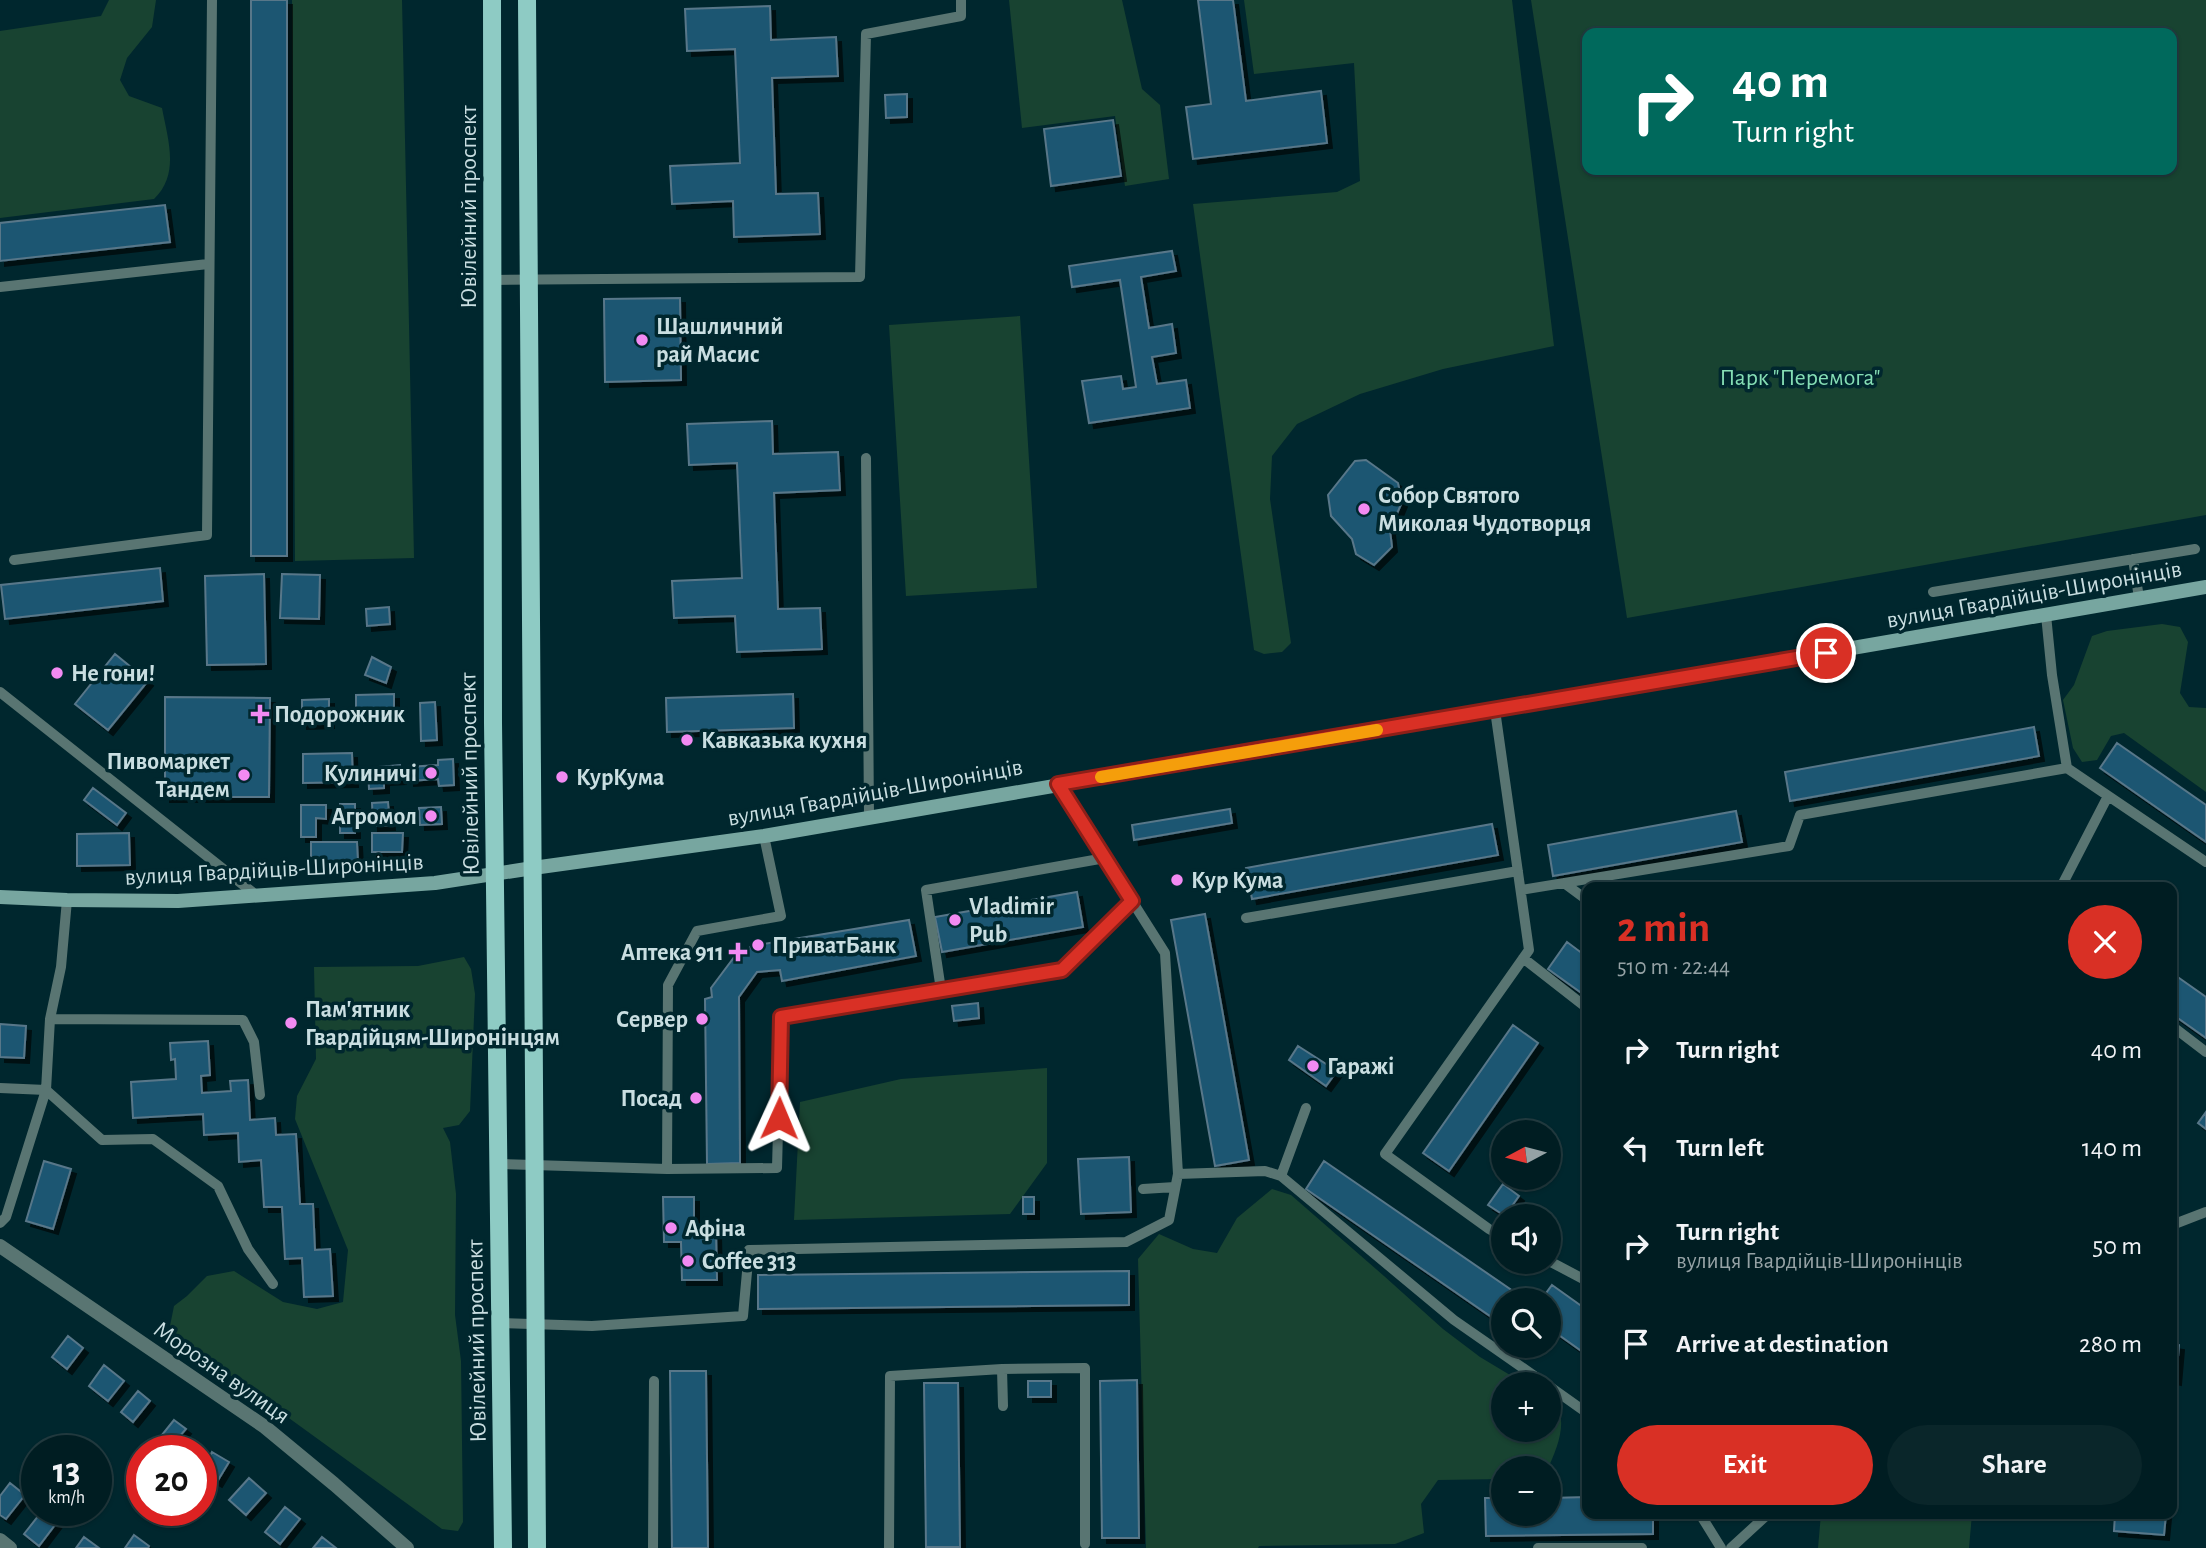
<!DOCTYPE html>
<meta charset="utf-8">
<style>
:root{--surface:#001d22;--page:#0a262a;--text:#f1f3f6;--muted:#95a2a5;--line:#223b40;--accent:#d93025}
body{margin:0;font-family:"Alegreya Sans",sans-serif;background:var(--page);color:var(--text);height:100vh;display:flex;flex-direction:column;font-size:26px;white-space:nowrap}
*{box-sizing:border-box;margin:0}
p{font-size:23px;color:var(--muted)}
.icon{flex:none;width:38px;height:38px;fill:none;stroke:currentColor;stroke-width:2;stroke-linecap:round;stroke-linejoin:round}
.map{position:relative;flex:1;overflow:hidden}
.panel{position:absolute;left:1582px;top:882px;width:595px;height:637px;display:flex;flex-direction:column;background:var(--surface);border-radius:14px;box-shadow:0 2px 5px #0004,0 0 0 2px var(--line)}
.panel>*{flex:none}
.top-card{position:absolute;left:1582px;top:28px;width:595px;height:147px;border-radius:14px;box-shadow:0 2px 5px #0004,0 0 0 2px var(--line);background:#00695c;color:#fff;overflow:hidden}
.needle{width:46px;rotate:263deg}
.buttons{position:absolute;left:1491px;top:1120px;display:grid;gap:14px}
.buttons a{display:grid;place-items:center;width:70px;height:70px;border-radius:50%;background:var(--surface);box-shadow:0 2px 5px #0004,0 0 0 2px var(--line);font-size:35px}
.speed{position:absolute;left:21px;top:1435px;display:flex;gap:14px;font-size:35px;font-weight:700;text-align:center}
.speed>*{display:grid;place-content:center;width:91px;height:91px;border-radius:50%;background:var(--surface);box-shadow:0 2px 5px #0004,0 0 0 2px var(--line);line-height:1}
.speed small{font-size:18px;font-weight:400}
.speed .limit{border:10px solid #d22;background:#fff;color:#111}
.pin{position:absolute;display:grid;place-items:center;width:60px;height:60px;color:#fff;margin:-30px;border:4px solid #fff;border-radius:50%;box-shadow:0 2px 7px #0007}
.me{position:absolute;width:77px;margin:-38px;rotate:1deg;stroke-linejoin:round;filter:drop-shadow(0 0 5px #0008)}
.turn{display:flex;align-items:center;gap:24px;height:147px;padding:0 35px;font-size:32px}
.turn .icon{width:91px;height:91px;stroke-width:2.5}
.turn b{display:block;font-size:49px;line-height:60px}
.round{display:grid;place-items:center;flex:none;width:74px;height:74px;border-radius:37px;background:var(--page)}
.headline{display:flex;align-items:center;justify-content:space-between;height:119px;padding:0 35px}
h1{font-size:42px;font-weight:600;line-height:52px;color:var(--accent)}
.primary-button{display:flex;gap:14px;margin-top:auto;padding:14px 35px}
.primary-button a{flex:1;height:80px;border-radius:42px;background:var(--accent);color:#fff;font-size:28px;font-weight:600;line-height:80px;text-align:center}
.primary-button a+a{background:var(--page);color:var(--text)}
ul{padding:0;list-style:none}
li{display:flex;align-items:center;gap:21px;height:98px;padding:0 35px}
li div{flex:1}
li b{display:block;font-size:26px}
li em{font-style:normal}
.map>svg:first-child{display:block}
.green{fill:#184331;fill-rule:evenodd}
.building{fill:#1d5672;stroke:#587789;stroke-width:2;filter:url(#shadow)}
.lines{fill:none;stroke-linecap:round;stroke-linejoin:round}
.service{stroke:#597572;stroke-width:10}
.minor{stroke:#597572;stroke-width:14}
.secondary{stroke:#77a6a0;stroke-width:14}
.primary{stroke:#8ecbc4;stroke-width:18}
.route-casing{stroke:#8d1f18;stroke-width:18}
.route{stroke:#d93025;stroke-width:12}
.slow{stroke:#f59e0b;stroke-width:12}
.poi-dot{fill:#f28af2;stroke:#00272e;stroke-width:2.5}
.labels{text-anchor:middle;stroke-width:7;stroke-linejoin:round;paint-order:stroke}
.street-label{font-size:24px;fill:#c9dee1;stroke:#00272e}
.poi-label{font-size:24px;font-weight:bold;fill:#c9dee1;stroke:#00272e;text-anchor:start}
.park-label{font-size:24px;fill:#85deb5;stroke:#00272e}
</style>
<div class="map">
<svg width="2206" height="1548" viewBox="0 0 2206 1548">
<defs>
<filter id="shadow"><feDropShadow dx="5" dy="5" stdDeviation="0" flood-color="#0009"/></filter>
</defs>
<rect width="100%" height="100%" fill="#00272e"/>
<path class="green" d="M109 0H156L152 27 127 58 120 80 129 96 162 108C168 140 180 174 154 199L0 218V31L101 16Z
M292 0H402L414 558 295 561Z
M1009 0H1122L1142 89 1160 105 1169 179 1125 186 1115 116 1022 128Z
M1244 0H1512L1554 346 1443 369 1360 394 1297 424 1272 456 1270 499 1291 643 1282 652 1264 654 1254 650 1193 204 1337 192 1360 181 1354 63 1254 74Z
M1531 0H2206V515L1627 618ZM1587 33H2172V170H1587Z
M1020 316 1037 588 906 596 889 325Z
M2162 624 2180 627 2188 642 2180 693 2189 707 2206 708V792L2124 733 2111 736 2097 760 2082 762 2073 748 2063 700 2074 685 2092 636 2107 631Z
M464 957 471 969 475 994 470 1111 459 1125 443 1128 450 1142 456 1194 455 1315 461 1361 463 1522 458 1531 442 1529 169 1331 174 1306 187 1296 207 1276 234 1271 283 1302 317 1309 343 1302 348 1250 295 1119 297 1096 316 1059 314 967 418 966Z
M1047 1068V1163L1010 1214 794 1220 800 1102 901 1079Z
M1272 1189 1291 1195 1384 1276 1443 1329 1480 1357 1525 1384H1503V1430H1549V1399C1572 1413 1557 1449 1548 1468H1503V1479L1438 1480 1421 1504 1424 1533 1395 1544 1259 1546 1258 1548H1146L1138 1259 1159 1234 1193 1249 1217 1253 1237 1218Z
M1821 1514H1972L1969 1548H1818Z"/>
<path class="building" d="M251 0H287V556H251Z
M1198 0H1233L1246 101 1321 91 1327 143 1193 159 1186 107 1211 104Z
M770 6 771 40 836 37 838 76 772 78 776 194 818 193 820 234 734 237 733 201 672 204 670 166 740 163 735 49 687 51 685 9Z
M907 94V117L886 118 885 95Z
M1113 120 1121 176 1051 186 1044 129Z
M165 205 170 242 0 261V223Z
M1172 251 1176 271 1141 277 1149 328 1172 324 1176 353 1152 357 1157 384 1186 380 1190 408 1089 423 1082 381 1121 376 1123 389 1136 387 1120 280 1072 287 1069 266Z
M680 298 681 380 605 382 604 299Z
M772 421 773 454 838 452 840 490 774 493 778 609 820 608 822 649 737 652 735 616 674 618 672 581 742 578 737 463 689 465 687 424Z
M1366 460 1398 483 1402 502 1390 530 1392 547 1374 565 1356 554 1352 539 1331 516 1328 495 1355 461Z
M160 568 163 601 5 619 1 585Z
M264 574 266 664 207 665 205 576Z
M282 574 320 575 319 619 280 618Z
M389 607 390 624 367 626 366 609Z
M115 654 148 681 108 730 75 704Z
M372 657 391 667 386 683 365 675Z
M394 694V713L356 714V695Z
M793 694 794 728 667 732 666 698Z
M165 697 270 698 269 797H165Z
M329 699V723L302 724V700Z
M435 702 437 740 421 741 420 703Z
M2034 727 2039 756 1790 801 1785 772Z
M2117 743 2206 805V842L2100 768Z
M352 753 353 782 303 783V754Z
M453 759 454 785 439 786 438 779 409 781 408 767 438 765V760Z
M400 765 401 779 384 780V788L369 789 368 768Z
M93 788 126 813 117 825 84 800Z
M388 802 390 825 373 826 372 803Z
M340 804H355V833H340Z
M301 805H326V819L316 818V837H301Z
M441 807 442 824 420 825 419 808Z
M1230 809 1232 823 1134 840 1132 825Z
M1736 811 1742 842 1553 876 1548 845Z
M1492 824 1498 855 1252 899 1246 868Z
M129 833 130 865 77 866V834Z
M372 833H403L402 852H372Z
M311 842H357L358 861H311Z
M1077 892 1083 927 942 952 935 917Z
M1205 914 1249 1160 1215 1166 1171 920Z
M909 920 916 956 782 981 780 970 757 972 739 997 740 1163 707 1164 705 999 712 997 711 988 741 948 748 951 751 946Z
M1567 942 1587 957V997L1548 969Z
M2172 973 2206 997V1038L2172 1014Z
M978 1003 979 1018 954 1021 952 1006Z
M0 1024 26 1026 24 1058 0 1057Z
M1513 1025 1538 1043 1449 1171 1423 1153Z
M208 1041 210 1075 201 1076 202 1093 231 1091 230 1081 248 1080 250 1120 275 1118 276 1135 296 1134 300 1204H313L315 1250 330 1249 333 1296 304 1297 302 1258 285 1259 282 1207H264L261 1160 239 1162 238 1133 204 1135 203 1114 133 1118 131 1082 176 1079 175 1059 171 1060 170 1043Z
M1298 1046 1337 1071 1326 1086 1289 1060Z
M2206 1112V1129L2198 1123Z
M1129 1157 1131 1212 1081 1214 1078 1159Z
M44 1161 71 1169 53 1229 26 1221Z
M1324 1161 1526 1300H1503V1325L1306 1189Z
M1503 1184 1519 1196 1505 1216 1488 1205Z
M663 1197H694V1229H716L717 1280H682L681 1242H664Z
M1023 1197H1034V1214H1023Z
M1129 1271V1305L758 1309V1275Z
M1552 1285 1587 1310V1355L1549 1328V1300H1541Z
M68 1336 83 1348 67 1369 52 1357Z
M2172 1344 2179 1345 2176 1380 2172 1379Z
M104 1365 124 1381 108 1401 89 1386Z
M670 1371H706L708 1548H672Z
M1137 1380 1139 1538H1102L1100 1381Z
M1028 1381H1051V1397H1028Z
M924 1383H958L960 1547H926Z
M138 1391 150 1401 133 1422 121 1412Z
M174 1420 186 1429 168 1450 157 1441Z
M212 1452 229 1462 217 1482 201 1473Z
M249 1478 266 1493 246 1515 229 1500Z
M10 1483 25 1495 6 1519 0 1515V1496Z
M1587 1497V1514H1653V1534L1486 1536 1485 1498H1503V1514H1549V1498Z
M285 1507 300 1519 280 1544 265 1532Z
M43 1510 58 1521 39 1546 24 1534Z
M2115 1514H2166L2164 1535 2114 1531Z
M134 1535 149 1546 148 1548H125Z
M84 1537 99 1548H76Z
M322 1537 336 1548H313Z"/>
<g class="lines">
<path class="service" d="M492 280 860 277 866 34 961 16V0
M0 287 208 264
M866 458 869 816
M2133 559 2139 598
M14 560 207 535 212 0
M1933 592 2195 549
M2046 615 2052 675 2067 768
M0 692 256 895
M1495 710 1529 950 1385 1154 1489 1229 1503 1237
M1058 784 1165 953 1178 1174 1265 1171 1281 1176 1454 1320 1546 1384
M1564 883 1587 900
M2061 887 2108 796
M1521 890 1789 846 1800 815 2067 768 2206 862
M1246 918 1518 871
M1523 958 1587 1008
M941 990 926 890 1105 858
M50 1019 243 1020 254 1042 260 1095
M2172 1026 2206 1052
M0 1088 46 1090 50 1019 61 967 67 900
M499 1164 667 1169 668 985 697 931 781 916 764 836
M667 1169 777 1168 781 1017 1062 970 1131 901
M1281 1176 1306 1108
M1143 1189 1175 1187
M0 1223 6 1217 46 1090 102 1140 153 1139 218 1186 248 1249 273 1284
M2172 1225 2206 1212
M1549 1261 1587 1281
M500 1323 592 1326 743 1316 749 1250 1126 1242 1169 1220 1178 1174
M1002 1369 1003 1406
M1549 1386 1587 1413
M1700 1514 1721 1548
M653 1548 654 1381
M889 1548 890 1376 1002 1369 1085 1368V1544
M1538 1548H1642
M1731 1548 1768 1514"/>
<path class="minor" d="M0 1246 265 1427 334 1484 407 1548
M0 1540 10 1548"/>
<path class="secondary" d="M0 897 67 900 178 901 435 883 533 868 764 836 2206 587"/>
<path class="primary" d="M492 0 493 723 503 1548
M527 0 537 1548"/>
</g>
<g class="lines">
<defs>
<path id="route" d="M779 1118 781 1017 1062 970 1132 901 1058 784 1826 653"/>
</defs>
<use href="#route" class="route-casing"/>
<use href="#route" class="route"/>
<path class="slow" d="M1101 777 1377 730"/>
</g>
<g class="poi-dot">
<circle cx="642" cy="340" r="7"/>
<circle cx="1364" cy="509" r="7"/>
<circle cx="57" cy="673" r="7"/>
<path d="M256.5 703.5h7v7h7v7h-7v7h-7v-7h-7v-7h7z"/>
<circle cx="687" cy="740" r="7"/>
<circle cx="431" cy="773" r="7"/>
<circle cx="244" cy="775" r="7"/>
<circle cx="562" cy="777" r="7"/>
<circle cx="431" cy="816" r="7"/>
<circle cx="1177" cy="880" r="7"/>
<circle cx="955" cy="920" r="7"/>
<circle cx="758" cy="945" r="7"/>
<path d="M734.5 941.5h7v7h7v7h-7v7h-7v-7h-7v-7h7z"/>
<circle cx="702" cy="1019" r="7"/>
<circle cx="291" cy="1023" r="7"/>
<circle cx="1313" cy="1066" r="7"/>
<circle cx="696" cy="1098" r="7"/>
<circle cx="671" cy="1228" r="7"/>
<circle cx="688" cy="1261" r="7"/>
</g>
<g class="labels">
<g class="street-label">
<text transform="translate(468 207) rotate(-90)" y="8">Ювілейний проспект</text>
<text transform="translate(2034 594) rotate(-10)" y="8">вулиця Гвардійців-Широнінців</text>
<text transform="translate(469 774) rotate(-91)" y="8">Ювілейний проспект</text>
<text transform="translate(875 792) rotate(-10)" y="8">вулиця Гвардійців-Широнінців</text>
<text transform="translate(274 869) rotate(-3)" y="8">вулиця Гвардійців-Широнінців</text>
<text transform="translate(476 1341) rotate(-91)" y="8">Ювілейний проспект</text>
<text transform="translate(222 1372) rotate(35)" y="8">Морозна вулиця</text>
</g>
<g class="poi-label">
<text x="656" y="334">Шашличний<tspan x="656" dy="28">рай Масис</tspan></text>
<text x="1378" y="503">Собор Святого<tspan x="1378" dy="28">Миколая Чудотворця</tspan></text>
<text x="71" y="681">Не гони!</text>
<text x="274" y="722">Подорожник</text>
<text x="701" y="748">Кавказька кухня</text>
<text x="230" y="769" text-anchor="end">Пивомаркет<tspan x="230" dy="28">Тандем</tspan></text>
<text x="417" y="781" text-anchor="end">Кулиничі</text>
<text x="576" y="785">КурКума</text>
<text x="417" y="824" text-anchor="end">Агромол</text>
<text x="1191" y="888">Кур Кума</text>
<text x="969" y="914">Vladimir<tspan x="969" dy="28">Pub</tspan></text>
<text x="772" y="953">ПриватБанк</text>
<text x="724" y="960" text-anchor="end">Аптека 911</text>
<text x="305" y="1017">Пам'ятник<tspan x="305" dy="28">Гвардійцям-Широнінцям</tspan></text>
<text x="688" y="1027" text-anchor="end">Сервер</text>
<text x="1327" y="1074">Гаражі</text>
<text x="682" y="1106" text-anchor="end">Посад</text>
<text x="685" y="1236">Афіна</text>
<text x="702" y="1269">Coffee 313</text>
</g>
<g class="park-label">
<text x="1800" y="385">Парк "Перемога"</text>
</g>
</g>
</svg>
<div class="buttons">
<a><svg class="needle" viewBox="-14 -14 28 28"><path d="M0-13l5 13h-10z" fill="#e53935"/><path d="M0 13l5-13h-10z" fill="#95a2a5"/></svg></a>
<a><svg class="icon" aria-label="sound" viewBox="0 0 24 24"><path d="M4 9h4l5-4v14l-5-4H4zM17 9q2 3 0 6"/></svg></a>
<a><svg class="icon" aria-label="search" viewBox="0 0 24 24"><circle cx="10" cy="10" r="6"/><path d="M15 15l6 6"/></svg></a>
<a>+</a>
<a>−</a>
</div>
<div class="speed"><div>13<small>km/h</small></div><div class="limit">20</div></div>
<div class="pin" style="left:1826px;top:653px;background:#d93025"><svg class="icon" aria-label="arrive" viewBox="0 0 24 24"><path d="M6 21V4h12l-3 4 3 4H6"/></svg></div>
<svg class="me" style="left:779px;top:1118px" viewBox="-20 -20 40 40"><path d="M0-17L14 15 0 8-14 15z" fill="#d93025" stroke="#fff" stroke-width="4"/></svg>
<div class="top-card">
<div class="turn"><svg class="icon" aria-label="right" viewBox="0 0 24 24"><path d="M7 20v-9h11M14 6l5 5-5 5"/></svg><div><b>40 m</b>Turn right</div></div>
</div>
<section class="panel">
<div class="headline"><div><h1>2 min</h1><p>510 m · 22:44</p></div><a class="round" style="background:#d93025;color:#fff"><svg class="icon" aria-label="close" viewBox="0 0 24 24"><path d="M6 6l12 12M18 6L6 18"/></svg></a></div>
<ul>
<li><svg class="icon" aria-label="right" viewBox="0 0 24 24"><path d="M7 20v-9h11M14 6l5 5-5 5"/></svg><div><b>Turn right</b></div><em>40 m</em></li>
<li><svg class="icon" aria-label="left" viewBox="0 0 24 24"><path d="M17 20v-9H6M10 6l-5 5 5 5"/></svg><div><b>Turn left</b></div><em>140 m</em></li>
<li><svg class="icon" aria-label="right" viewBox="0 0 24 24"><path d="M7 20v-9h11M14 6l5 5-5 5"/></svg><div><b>Turn right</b><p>вулиця Гвардійців-Широнінців</p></div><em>50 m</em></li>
<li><svg class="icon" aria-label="arrive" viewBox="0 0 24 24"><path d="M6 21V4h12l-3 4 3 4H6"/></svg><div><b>Arrive at destination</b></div><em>280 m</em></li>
</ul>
<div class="primary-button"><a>Exit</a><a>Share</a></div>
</section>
</div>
